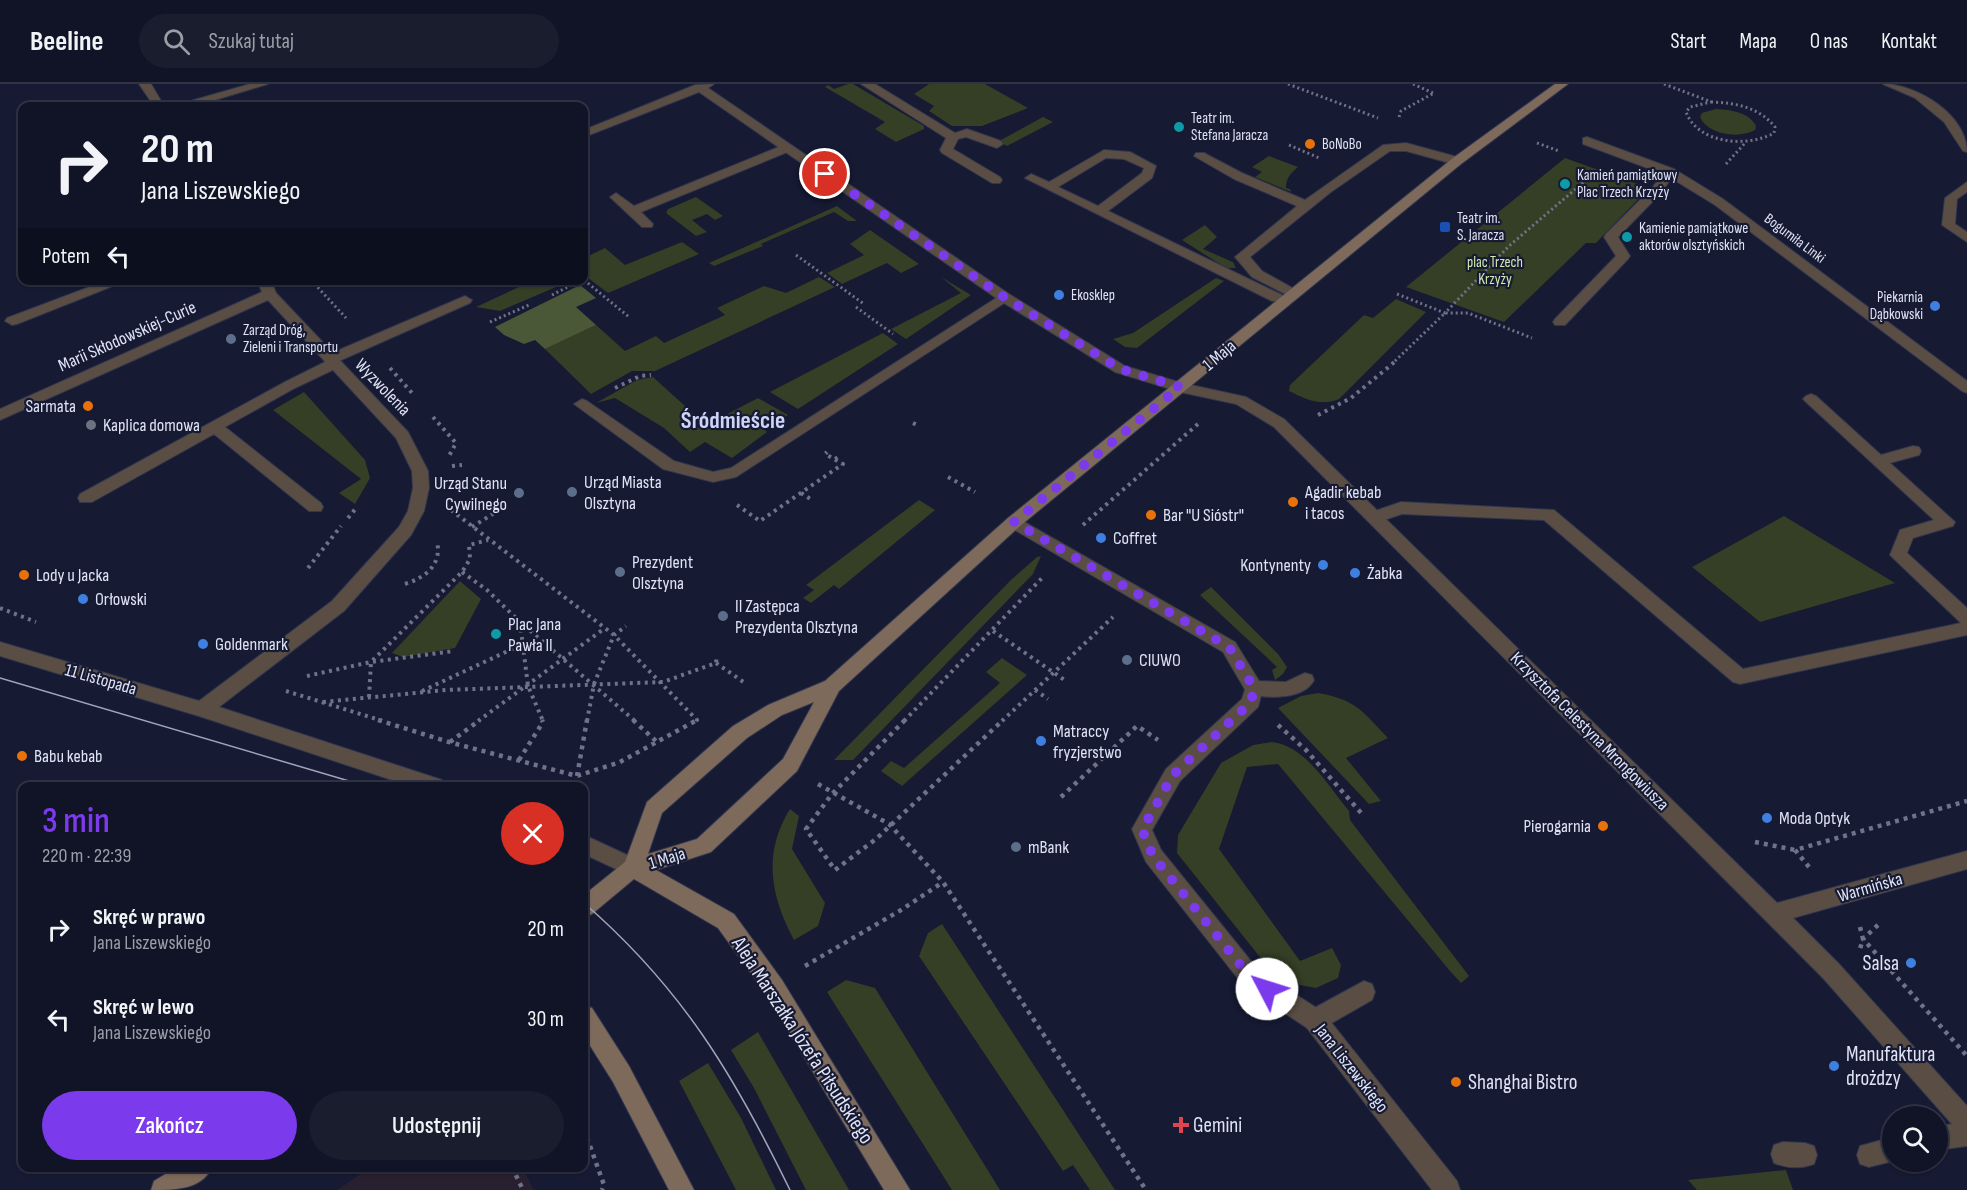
<!DOCTYPE html>
<html lang="pl">
<meta charset="utf-8">
<style>
:root{--surface:#101426;--page:#191d2e;--text:#f1f3f6;--muted:#9c9ea7;--line:#303343;--accent:#7c3aed}
body{margin:0;font-family:"Sofia Sans Condensed",sans-serif;background:var(--page);color:var(--text);height:100vh;display:flex;flex-direction:column;font-size:22px;white-space:nowrap}
*{box-sizing:border-box;margin:0}
p{font-size:20px;color:var(--muted)}
.icon{flex:none;width:33px;height:33px;fill:none;stroke:currentColor;stroke-width:2;stroke-linecap:round;stroke-linejoin:round}
.map{position:relative;flex:1;overflow:hidden}
.details{position:absolute;left:18px;top:698px;width:570px;height:390px;display:flex;flex-direction:column;background:var(--surface);border-radius:12px;box-shadow:0 2px 4px #0004,0 0 0 2px var(--line)}
.details>*{flex:none}
.top-card{position:absolute;left:18px;top:18px;width:570px;height:183px;border-radius:12px;box-shadow:0 2px 4px #0004,0 0 0 2px var(--line);background:#101426;color:var(--text);overflow:hidden}
.fabs{position:absolute;left:1882px;top:1022px;display:grid;gap:12px}
.fabs a{display:grid;place-items:center;width:66px;height:66px;border-radius:50%;background:var(--surface);box-shadow:0 2px 4px #0004,0 0 0 2px var(--line);font-size:30px}
.pin{position:absolute;display:grid;place-items:center;width:51px;height:51px;color:#fff;margin:-26px;border:3px solid #fff;border-radius:50%;box-shadow:0 2px 6px #0007}
.me{position:absolute;width:66px;margin:-33px;rotate:310deg;stroke-linejoin:round;filter:drop-shadow(0 0 4px #0008)}
.turn{display:flex;align-items:center;gap:21px;height:126px;padding:0 24px;font-size:27px}
.turn .icon{width:78px;height:78px;stroke-width:2.5}
.turn b{display:block;font-size:42px;line-height:51px}
.then{display:flex;align-items:center;height:57px;padding:0 24px;background:#0003;gap:12px;font-size:22px}
.round{display:grid;place-items:center;flex:none;width:63px;height:63px;border-radius:32px;background:var(--page)}
.head{display:flex;align-items:center;justify-content:space-between;height:102px;padding:0 24px}
h1{font-size:36px;font-weight:600;line-height:45px;color:var(--accent)}
.button{display:flex;gap:12px;margin-top:auto;padding:12px 24px}
.button a{flex:1;height:69px;border-radius:36px;background:var(--accent);color:#fff;font-size:24px;font-weight:600;line-height:69px;text-align:center}
.button a+a{background:var(--page);color:var(--text)}
ul{padding:0;list-style:none}
li{display:flex;align-items:center;gap:18px;height:90px;padding:0 24px}
li div{flex:1}
li b{display:block;font-size:22px}
li em{font-style:normal}
header{display:flex;align-items:center;gap:36px;box-sizing:border-box;height:84px;padding:0 30px;background:var(--surface);border-bottom:2px solid var(--line)}
header strong{font-size:28px}
nav{display:flex;gap:33px;margin-inline-start:auto;font-size:21px}
.search{width:420px;height:54px;background:var(--page);display:flex;align-items:center;gap:15px;box-sizing:border-box;padding:0 21px;border-radius:33px;color:var(--muted);font-size:22px}
.map>svg:first-child{display:block}
.commercial{fill:#28202f}
.green{fill:#343f25}
.forest{fill:#4b5838}
.lines{fill:none;stroke-linecap:round;stroke-linejoin:round}
.lane-casing{stroke:#32364e;stroke-width:2}
.street-casing{stroke:#32364e;stroke-width:2}
.secondary-casing{stroke:#32364e;stroke-width:2}
.path-far2{stroke:#6f7389;stroke-width:3;stroke-dasharray:2 3;stroke-linecap:butt}
.path-far1{stroke:#6f7389;stroke-width:4;stroke-dasharray:3 4.5;stroke-linecap:butt}
.path{stroke:#6f7389;stroke-width:4.5;stroke-dasharray:4 5;stroke-linecap:butt}
.lane{fill:#5a4e44;fill-rule:evenodd}
.street{fill:#5a4e44;fill-rule:evenodd}
.secondary{fill:#7d6a5b;fill-rule:evenodd}
.tram{stroke:#a1a5ba;stroke-width:1.5}
.route{stroke:#7c3aed;stroke-width:10;stroke-dasharray:0 18}
.culture-dot{fill:#0f9aa8;stroke:#161a33;stroke-width:2}
.food-dot{fill:#e8710a;stroke:#161a33;stroke-width:2}
.transit-dot{fill:#1a4fb4;stroke:#161a33;stroke-width:2}
.shop-dot{fill:#3f7fe0;stroke:#161a33;stroke-width:2}
.service-dot{fill:#5c6f8a;stroke:#161a33;stroke-width:2}
.worship-dot{fill:#6b7280;stroke:#161a33;stroke-width:2}
.health-dot{fill:#e0444e;stroke:#161a33;stroke-width:2}
.labels{text-anchor:middle;stroke-width:4.5;stroke-linejoin:round;paint-order:stroke}
.far-poi-label{font-size:15px;fill:#dfe3f5;stroke:#161a33;text-anchor:start}
.far-street-label{font-size:15px;fill:#dfe3f5;stroke:#161a33}
.far-park-label{font-size:15px;fill:#d2ebb0;stroke:#161a33}
.street-label{font-size:18px;fill:#dfe3f5;stroke:#161a33}
.poi-label{font-size:18px;fill:#dfe3f5;stroke:#161a33;text-anchor:start}
.near-poi-label{font-size:21px;fill:#dfe3f5;stroke:#161a33;text-anchor:start}
.near-street-label{font-size:21px;fill:#dfe3f5;stroke:#161a33}
.district-label{font-size:24px;font-weight:bold;fill:#cdd4f8;stroke:#161a33}
</style>
<header>
<strong>Beeline</strong>
<div class="search"><svg class="icon" aria-label="search" viewBox="0 0 24 24"><circle cx="10" cy="10" r="6"/><path d="M15 15l6 6"/></svg>Szukaj tutaj</div>
<nav><a>Start</a><a>Mapa</a><a>O nas</a><a>Kontakt</a></nav>
</header>
<div class="map">
<svg width="1967" height="1106" viewBox="0 0 1967 1106">
<rect width="100%" height="100%" fill="#161a33"/>
<path class="commercial" d="M371 1083H522L534 1106H337Z"/>
<path class="green" d="M848 0H853L924 42V45L896 58 875 45 885 38 825 3 828 1 834 5Z
M929 0H985L1028 24 982 42H952L929 27 934 22 914 10Z
M1716 25C1731 26 1749 28 1756 42L1755 46C1739 55 1708 51 1700 33L1702 29Z
M1043 33 1053 38 1007 62 999 57Z
M1269 72 1298 83C1290 90 1286 94 1286 104L1290 105 1291 108 1255 93 1262 88 1252 83Z
M1565 74 1649 104 1596 159H1586L1504 238 1406 203Z
M696 113 723 132 715 136 707 130 692 136 707 148 696 152 666 129 668 125Z
M837 122 857 137H848L834 128 761 160 763 162 714 182 709 179Z
M1205 141 1217 153 1203 165 1233 178 1236 184H1226L1182 156Z
M870 146 919 180 901 189 887 179 842 200 827 189 864 171 850 160Z
M682 158 699 170 608 209 584 191V174L605 164 625 181Z
M819 193 835 203 655 287H632L591 310 545 265 596 241 625 267 656 252 664 259 725 231 717 224 764 202 786 209Z
M941 193 971 211 906 255 891 245 961 209Z
M1216 194 1224 197 1137 264 1125 263 1113 255 1133 249Z
M534 196 570 197 500 227 476 223Z
M1396 215 1426 228 1339 315C1321 323 1305 315 1289 307L1290 301 1364 231 1373 234Z
M883 249 898 260 798 325 770 308Z
M653 293 706 341 758 314 788 331 765 346 767 348 732 374 705 358 690 368 664 344 615 314 596 319 637 296Z
M304 308 365 376 370 394 355 420 339 409 361 395 273 326Z
M919 416 935 426 839 505 834 501 811 519 803 514 814 506 806 501Z
M1784 432 1895 499 1760 538 1692 483Z
M1041 472 1033 490 853 676H834L1011 496 1037 473Z
M460 497 481 515 455 564 403 573 392 569Z
M1211 503 1278 570 1287 583 1283 590 1275 596 1272 586 1277 583 1200 511Z
M1002 574 1027 591 902 702 881 687 891 677 904 684 1000 599 986 588Z
M1318 609C1357 616 1362 627 1388 654L1346 674 1381 717 1369 720 1278 624 1301 612Z
M1272 658C1306 662 1328 702 1349 727L1350 736 1469 892 1461 899 1450 887 1278 680 1247 683 1219 765 1300 877 1332 864 1341 881 1338 894 1316 904 1279 897 1177 769 1178 751 1221 679 1253 661Z
M790 725 799 732 792 765 825 819 818 842 794 856C771 813 762 770 790 725Z
M942 840 1115 1106H1090L1073 1081 1063 1087 919 872 928 849Z
M846 896 875 904 1000 1106H952L827 908Z
M758 948 849 1106H806L754 1004 731 966Z
M708 979 741 1034 776 1106H736L679 997Z
M1786 1086 1793 1106H1697L1688 1096Z"/>
<path class="forest" d="M580 201 596 214 576 223 596 241 545 265 535 256 524 260 504 251 495 243Z"/>
<g class="lines">
<defs>
<path id="lane" d="M250 0H268L195 22H178L180 20Z
M861 0H875L955 49 967 45 1001 57 1003 60 997 64 966 53 958 55 953 65 1000 93 1002 96 1000 99H992L942 69 940 66 946 54Z
M1883 0C1917 0 1967 31 1967 68L1963 67 1944 38 1915 14Z
M1406 59 1461 74 1463 77 1457 81 1406 67H1390L1331 108 1250 173 1262 187 1298 207 1300 210 1298 213 1293 214 1252 193 1235 173 1297 122 1234 95 1194 72 1196 69H1204L1242 89 1305 116 1383 61Z
M786 60 792 64 790 67 641 128 653 140 652 143H642L610 113 616 109 634 122Z
M1104 66 1130 68 1156 82 1152 94 1108 127 1282 211 1284 214 1282 217H1272L1025 94 1031 90 1049 98ZM1106 74 1124 75 1144 84 1142 89 1098 122 1058 103Z
M1670 84 1676 88 1660 110 1618 153 1630 172 1628 175 1565 241H1555L1553 238 1555 235 1616 172 1604 153 1606 150 1652 104 1666 85Z
M1967 98V108L1957 115 1955 140 1967 148V158L1942 141 1945 114Z
M108 196H128L17 240 12 241 5 237 7 234Z
M1004 209 1009 210 1011 213 1009 216 736 393 713 398 663 385 574 320 582 315 587 317 674 377 713 388 731 384Z
M465 212 472 216 470 219 339 277 341 280 339 283 295 304 225 343 321 419 323 423 321 427H309L214 350 92 418H80L78 414 80 410 285 298 325 278 323 275 325 272Z
M1811 310 1816 312 1881 371 1913 362 1919 363 1921 367 1919 371 1890 379 1955 438 1953 442 1913 454 1907 469 1967 524V551L1740 600 1733 598 1544 436 1402 430 1375 439 1369 437 1367 433 1369 429 1401 418 1554 426 1743 585 1961 539 1890 471 1900 446 1934 436 1806 318 1803 315 1806 312Z
M1014 432 1235 558 1259 597 1286 598 1305 589 1312 591 1314 596C1304 616 1266 615 1247 609L1223 568 1008 442 1006 438 1008 434Z
M1364 897 1372 900 1375 908 1372 916 1323 944 1315 947 1307 944 1304 936 1307 928Z
M1967 1038V1062L1938 1066V1042Z
M1893 1053V1077L1869 1083 1860 1080 1857 1071 1860 1062Z
M1783 1058 1805 1059 1814 1062 1817 1071 1814 1080C1801 1085 1787 1084 1774 1079L1771 1070 1774 1061Z"/>
<path id="street" d="M139 0H151L164 22H154Z
M714 0 708 4 1009 210 1125 282 1182 299 1246 313 1284 335 1777 819 1967 767V785L1793 834 1839 880 1967 1022V1052L1959 1048 1823 894 1274 343 1236 320 1180 308 1115 288 999 216 699 8 584 53V46L695 1Z
M1587 53 1674 85 1723 115 1967 297V309L1962 307 1715 121 1666 91 1583 60V54Z
M257 196H271L276 209 408 348 428 387 429 404 424 427 411 451 344 527 219 623 442 696 445 702H410L202 633 0 572V558L199 617 332 517 399 443 408 427 413 404 412 387 396 354 268 216 0 336V325L262 208Z
M1254 597 1261 599 1263 604 1258 623 1180 697 1152 746 1161 766 1259 887 1323 928 1457 1097 1460 1106H1432L1307 944 1243 901 1146 778 1132 745 1166 685 1242 615 1247 599Z
M584 751 640 777 643 784 640 791 633 793 584 770Z"/>
<path id="secondary" d="M1555 0H1568L1461 80 1020 442 839 607 797 687 711 768 656 786 734 830 782 896 910 1106H884L766 910 718 844 634 795 592 830 584 833V811L625 778 647 718 733 642 768 621 825 597 1008 434 1453 74ZM814 618 783 675 697 755 648 770 662 729 747 654 782 631Z
M584 921 592 924 629 982 694 1106H669L613 998 584 952Z
M177 1083H212C202 1106 174 1106 151 1106L154 1097Z"/>
</defs>
<use href="#lane" class="lane-casing"/>
<use href="#street" class="street-casing"/>
<use href="#secondary" class="secondary-casing"/>
<path class="path-far2" d="M1288 0 1378 34
M1413 0 1433 9
M1664 0 1709 17
M1711 18C1736 19 1759 23 1775 43L1774 49C1747 64 1698 60 1686 28L1690 23Z
M1399 33 1401 27 1434 9
M1537 59 1559 67
M1289 61 1319 74
M1726 80 1745 59
M796 171 864 220
M311 196 346 234
M584 196 629 233
M1397 210 1445 229 1509 162 1592 91
M552 211 581 196
M856 223 893 250
M490 238 529 221
M1395 277 1445 229H1468L1532 254"/>
<path class="path-far1" d="M390 284 412 309
M615 304 640 292 651 291
M1318 331 1351 314 1397 276
M433 333 456 359 449 372
M913 339 917 341
M835 375 840 372
M452 382 462 381
M948 393 975 408
M801 409 812 416
M737 421 760 437 843 380 825 370 827 368
M451 426 614 551 697 636 695 637
M348 434 357 423
M1083 441 1199 339
M472 443 499 426
M308 484 341 442
M462 488 487 506 520 538 635 637
M405 500C426 493 442 481 437 457
M0 524 36 538
M520 538 528 602 543 637
M993 547 1066 597
M716 579 745 599
M307 592 371 578 454 567
M1035 606 1048 615
M286 607 383 637
M422 607 523 560
M369 613 371 578 462 488 470 475 469 461 488 456
M323 618 446 606 663 598 716 579 717 572
M478 637 605 544
M587 637 594 600 614 551 626 542
M904 637 1043 493
M1002 637 1113 533"/>
<path class="path" d="M378 636 449 658 577 692 620 678 697 636
M633 636 657 658
M905 636 832 710 806 745 835 786 876 755 1003 636
M1278 641 1306 666 1362 730
M450 658 480 636
M519 676 543 638 542 636
M577 692 587 636
M818 700 889 740 943 798 1146 1106
M1061 713 1137 642 1158 656
M1755 758 1795 766
M1809 783 1795 766 1967 717
M1878 841 1863 855 1967 972
M1860 843 1863 855 1860 865
M805 882 901 826 943 798
M584 1045 604 1101 602 1106
M512 1083 523 1106"/>
<use href="#lane" class="lane"/>
<use href="#street" class="street"/>
<use href="#secondary" class="secondary"/>
<path class="tram" d="M0 594 366 702
M584 819C682 904 734 991 790 1106"/>
</g>
<g class="lines">
<path class="route" d="M825 90 1004 213 1120 285 1180 303 1014 438 1229 563 1254 604 1251 618 1173 691 1142 746 1153 772 1251 894 1267 905"/>
</g>
<g class="culture-dot">
<circle cx="1179" cy="43" r="6"/>
<circle cx="1565" cy="100" r="6"/>
<circle cx="1627" cy="153" r="6"/>
<circle cx="496" cy="550" r="6"/>
</g>
<g class="food-dot">
<circle cx="1310" cy="60" r="6"/>
<circle cx="88" cy="322" r="6"/>
<circle cx="1293" cy="418" r="6"/>
<circle cx="1151" cy="431" r="6"/>
<circle cx="24" cy="491" r="6"/>
<circle cx="22" cy="672" r="6"/>
<circle cx="1603" cy="742" r="6"/>
<circle cx="1456" cy="998" r="6"/>
</g>
<rect class="transit-dot" x="1439" y="137" width="12" height="12" rx="3"/>
<g class="shop-dot">
<circle cx="1059" cy="211" r="6"/>
<circle cx="1935" cy="222" r="6"/>
<circle cx="1101" cy="454" r="6"/>
<circle cx="1323" cy="481" r="6"/>
<circle cx="1355" cy="489" r="6"/>
<circle cx="83" cy="515" r="6"/>
<circle cx="203" cy="560" r="6"/>
<circle cx="1041" cy="657" r="6"/>
<circle cx="1767" cy="734" r="6"/>
<circle cx="1911" cy="879" r="6"/>
<circle cx="1834" cy="982" r="6"/>
</g>
<g class="service-dot">
<circle cx="231" cy="255" r="6"/>
<circle cx="572" cy="408" r="6"/>
<circle cx="519" cy="409" r="6"/>
<circle cx="620" cy="488" r="6"/>
<circle cx="723" cy="532" r="6"/>
<circle cx="1127" cy="576" r="6"/>
<circle cx="1016" cy="763" r="6"/>
</g>
<circle class="worship-dot" cx="91" cy="341" r="6"/>
<path class="health-dot" d="M1178 1032h6v6h6v6h-6v6h-6v-6h-6v-6h6z"/>
<g class="labels">
<g class="far-poi-label">
<text x="1191" y="39">Teatr im.<tspan x="1191" dy="17">Stefana Jaracza</tspan></text>
<text x="1322" y="65">BoNoBo</text>
<text x="1577" y="96">Kamień pamiątkowy<tspan x="1577" dy="17">Plac Trzech Krzyży</tspan></text>
<text x="1457" y="139">Teatr im.<tspan x="1457" dy="17">S. Jaracza</tspan></text>
<text x="1639" y="149">Kamienie pamiątkowe<tspan x="1639" dy="17">aktorów olsztyńskich</tspan></text>
<text x="1071" y="216">Ekosklep</text>
<text x="1923" y="218" text-anchor="end">Piekarnia<tspan x="1923" dy="17">Dąbkowski</tspan></text>
<text x="243" y="251">Zarząd Dróg,<tspan x="243" dy="17">Zieleni i Transportu</tspan></text>
</g>
<g class="far-street-label">
<text transform="translate(1795 154) rotate(37)" y="5">Bogumiła Linki</text>
</g>
<g class="far-park-label">
<text x="1495" y="183">plac Trzech<tspan x="1495" dy="17">Krzyży</tspan></text>
</g>
<g class="street-label">
<text transform="translate(127 252) rotate(-24)" y="6">Marii Skłodowskiej-Curie</text>
<text transform="translate(1219 271) rotate(-40)" y="6">1 Maja</text>
<text transform="translate(383 303) rotate(46)" y="6">Wyzwolenia</text>
<text transform="translate(101 595) rotate(16)" y="6">11 Listopada</text>
<text transform="translate(1590 647) rotate(45)" y="6">Krzysztofa Celestyna Mrongowiusza</text>
<text transform="translate(667 774) rotate(-17)" y="6">1 Maja</text>
<text transform="translate(1870 803) rotate(-16)" y="6">Warmińska</text>
<text transform="translate(1352 984) rotate(52)" y="6">Jana Liszewskiego</text>
</g>
<g class="poi-label">
<text x="76" y="328" text-anchor="end">Sarmata</text>
<text x="103" y="347">Kaplica domowa</text>
<text x="584" y="404">Urząd Miasta<tspan x="584" dy="21">Olsztyna</tspan></text>
<text x="507" y="405" text-anchor="end">Urząd Stanu<tspan x="507" dy="21">Cywilnego</tspan></text>
<text x="1305" y="414">Agadir kebab<tspan x="1305" dy="21">i tacos</tspan></text>
<text x="1163" y="437">Bar "U Sióstr"</text>
<text x="1113" y="460">Coffret</text>
<text x="632" y="484">Prezydent<tspan x="632" dy="21">Olsztyna</tspan></text>
<text x="1311" y="487" text-anchor="end">Kontynenty</text>
<text x="1367" y="495">Żabka</text>
<text x="36" y="497">Lody u Jacka</text>
<text x="95" y="521">Orłowski</text>
<text x="735" y="528">II Zastępca<tspan x="735" dy="21">Prezydenta Olsztyna</tspan></text>
<text x="508" y="546">Plac Jana<tspan x="508" dy="21">Pawła II</tspan></text>
<text x="215" y="566">Goldenmark</text>
<text x="1139" y="582">CIUWO</text>
<text x="1053" y="653">Matraccy<tspan x="1053" dy="21">fryzjerstwo</tspan></text>
<text x="34" y="678">Babu kebab</text>
<text x="1779" y="740">Moda Optyk</text>
<text x="1591" y="748" text-anchor="end">Pierogarnia</text>
<text x="1028" y="769">mBank</text>
</g>
<g class="near-poi-label">
<text x="1899" y="886" text-anchor="end">Salsa</text>
<text x="1846" y="977">Manufaktura<tspan x="1846" dy="24">drożdzy</tspan></text>
<text x="1468" y="1005">Shanghai Bistro</text>
<text x="1193" y="1048">Gemini</text>
</g>
<g class="near-street-label">
<text transform="translate(803 956) rotate(57)" y="7">Aleja Marszałka Józefa Piłsudskiego</text>
</g>
<g class="district-label">
<text x="733" y="344">Śródmieście</text>
</g>
</g>
</svg>
<div class="fabs">
<a><svg class="icon" aria-label="search" viewBox="0 0 24 24"><circle cx="10" cy="10" r="6"/><path d="M15 15l6 6"/></svg></a>
</div>
<div class="pin" style="left:825px;top:90px;background:#d93025"><svg class="icon" aria-label="arrive" viewBox="0 0 24 24"><path d="M6 21V4h12l-3 4 3 4H6"/></svg></div>
<svg class="me" style="left:1267px;top:905px" viewBox="-20 -20 40 40"><circle r="19" fill="#fff"/><path d="M0-13L10 11 0 6-10 11z" fill="#7c3aed"/></svg>
<div class="top-card">
<div class="turn"><svg class="icon" aria-label="right" viewBox="0 0 24 24"><path d="M7 20v-9h11M14 6l5 5-5 5"/></svg><div><b>20 m</b>Jana Liszewskiego</div></div>
<div class="then">Potem<svg class="icon" aria-label="left" viewBox="0 0 24 24"><path d="M17 20v-9H6M10 6l-5 5 5 5"/></svg></div>
</div>
<section class="details">
<div class="head"><div><h1>3 min</h1><p>220 m · 22:39</p></div><a class="round" style="background:#d93025;color:#fff"><svg class="icon" aria-label="close" viewBox="0 0 24 24"><path d="M6 6l12 12M18 6L6 18"/></svg></a></div>
<ul>
<li><svg class="icon" aria-label="right" viewBox="0 0 24 24"><path d="M7 20v-9h11M14 6l5 5-5 5"/></svg><div><b>Skręć w prawo</b><p>Jana Liszewskiego</p></div><em>20 m</em></li>
<li><svg class="icon" aria-label="left" viewBox="0 0 24 24"><path d="M17 20v-9H6M10 6l-5 5 5 5"/></svg><div><b>Skręć w lewo</b><p>Jana Liszewskiego</p></div><em>30 m</em></li>
</ul>
<div class="button"><a>Zakończ</a><a>Udostępnij</a></div>
</section>
</div>
